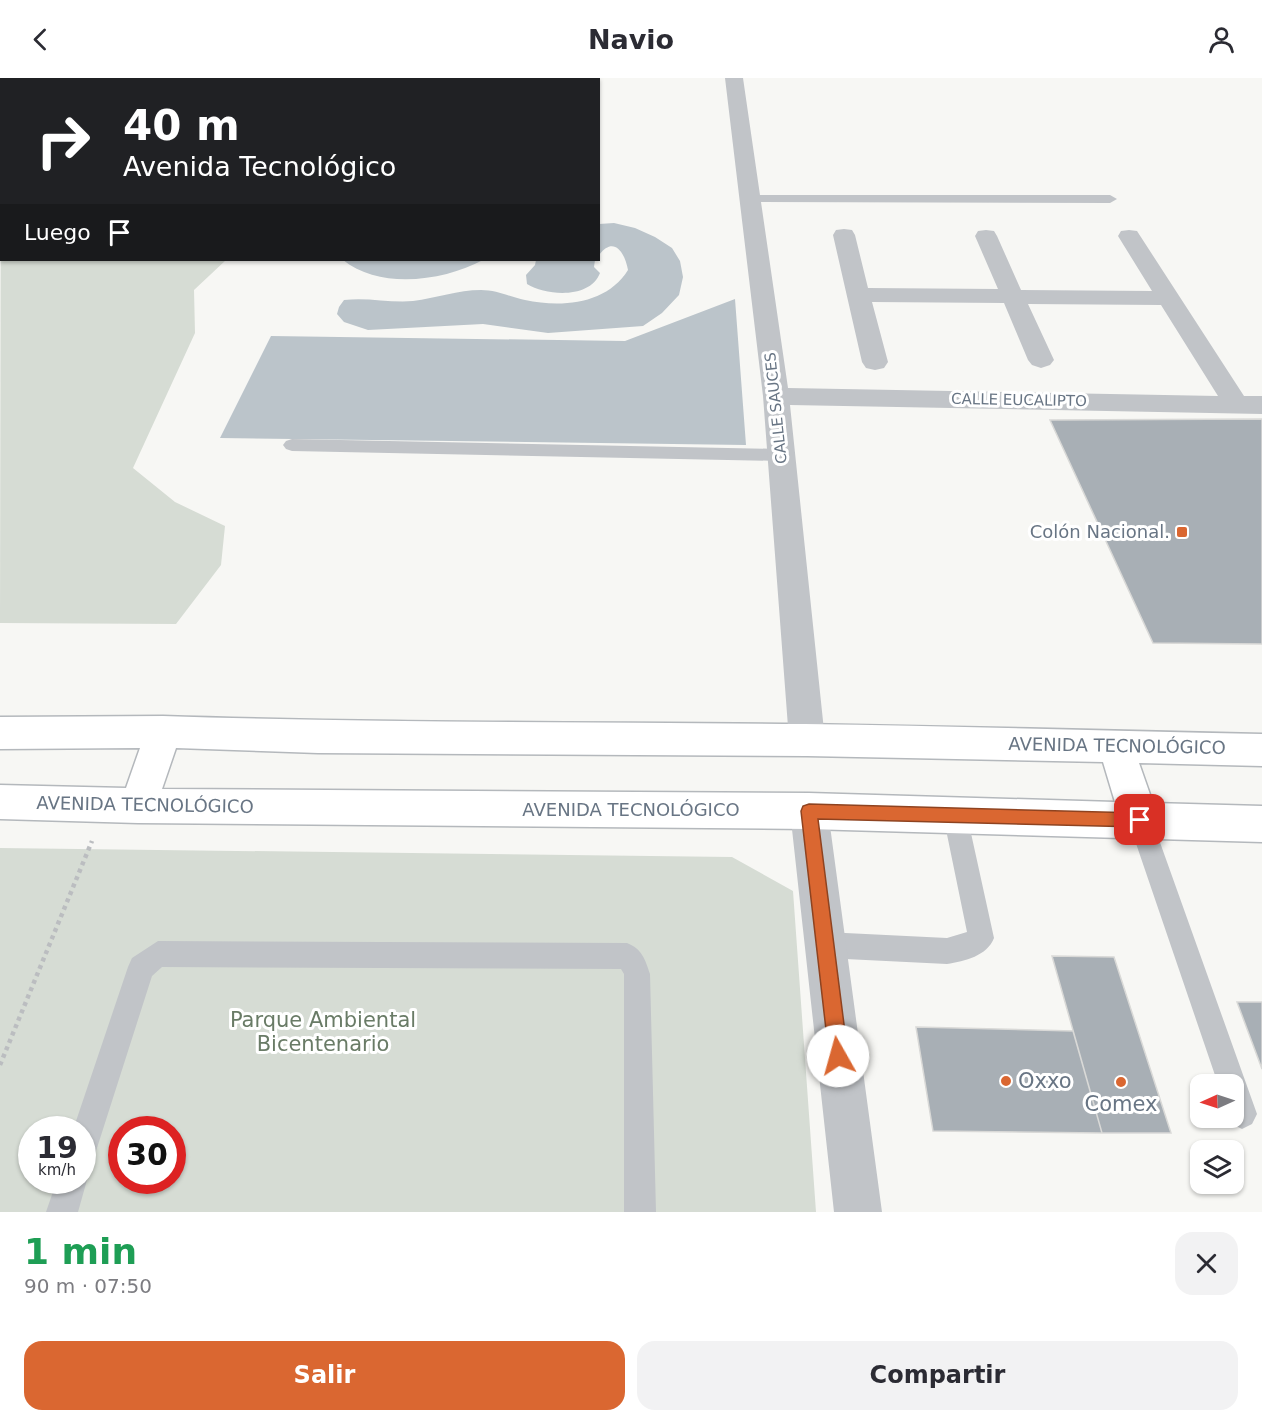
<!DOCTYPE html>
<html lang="es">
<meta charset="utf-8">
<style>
:root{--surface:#fff;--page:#f2f2f3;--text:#2b2b33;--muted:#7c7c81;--accent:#da6731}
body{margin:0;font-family:"DejaVu Sans",sans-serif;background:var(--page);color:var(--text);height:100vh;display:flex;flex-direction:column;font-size:22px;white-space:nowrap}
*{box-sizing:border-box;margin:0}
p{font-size:20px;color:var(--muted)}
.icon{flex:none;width:33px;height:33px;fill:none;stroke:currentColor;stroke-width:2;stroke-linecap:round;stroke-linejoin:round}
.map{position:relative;height:1134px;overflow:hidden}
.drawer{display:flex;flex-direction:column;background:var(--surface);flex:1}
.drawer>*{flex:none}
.hud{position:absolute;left:0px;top:0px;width:600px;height:183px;box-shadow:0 2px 4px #0004;background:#202124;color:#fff;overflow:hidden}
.needle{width:39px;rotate:267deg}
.buttons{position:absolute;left:1190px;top:996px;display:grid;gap:12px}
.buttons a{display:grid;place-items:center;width:54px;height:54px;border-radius:12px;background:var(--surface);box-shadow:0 2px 4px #0004;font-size:30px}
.speed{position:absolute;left:18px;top:1038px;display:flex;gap:12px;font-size:30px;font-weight:700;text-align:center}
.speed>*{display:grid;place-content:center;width:78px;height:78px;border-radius:50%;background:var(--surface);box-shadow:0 2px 4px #0004;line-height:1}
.speed small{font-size:15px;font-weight:400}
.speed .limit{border:9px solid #d22;background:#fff;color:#111}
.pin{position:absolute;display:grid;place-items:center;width:51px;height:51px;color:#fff;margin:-26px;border-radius:12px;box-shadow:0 3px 9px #0006}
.me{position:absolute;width:66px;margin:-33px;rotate:353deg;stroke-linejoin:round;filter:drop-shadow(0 0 4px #0008)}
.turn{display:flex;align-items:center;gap:21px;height:126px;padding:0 24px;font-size:27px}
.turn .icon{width:78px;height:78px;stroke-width:2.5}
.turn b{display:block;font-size:42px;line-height:51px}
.then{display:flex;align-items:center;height:57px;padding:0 24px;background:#0003;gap:12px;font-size:22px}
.round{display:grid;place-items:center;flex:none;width:63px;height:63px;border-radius:18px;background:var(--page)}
.head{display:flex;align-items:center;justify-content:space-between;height:102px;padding:0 24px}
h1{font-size:36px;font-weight:600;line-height:45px;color:#1e9e55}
.action{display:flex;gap:12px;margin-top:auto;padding:12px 24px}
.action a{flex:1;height:69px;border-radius:18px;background:var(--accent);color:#fff;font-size:24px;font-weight:600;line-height:69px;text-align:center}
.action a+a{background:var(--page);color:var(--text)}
header{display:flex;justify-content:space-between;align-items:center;height:78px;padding:0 24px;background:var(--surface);font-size:27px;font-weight:600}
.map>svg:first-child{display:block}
.green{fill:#d6dcd4;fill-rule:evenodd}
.water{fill:#bbc4ca}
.building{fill:#a8afb5;stroke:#d9d9d7;stroke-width:1.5}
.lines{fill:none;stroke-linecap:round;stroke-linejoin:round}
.primary-casing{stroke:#b4b8bc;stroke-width:3}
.path{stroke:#bbbdc0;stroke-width:4.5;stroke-dasharray:4 4;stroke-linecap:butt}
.service{fill:#c1c4c8;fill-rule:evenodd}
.minor{fill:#c1c4c8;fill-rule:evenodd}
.primary{fill:#fff;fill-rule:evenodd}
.route{fill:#da6731;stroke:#8e4320;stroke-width:1.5}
.poi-dot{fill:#da6731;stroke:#fff;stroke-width:2}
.labels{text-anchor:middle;stroke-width:6;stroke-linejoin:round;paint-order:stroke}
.far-street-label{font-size:15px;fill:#687584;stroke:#fff}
.poi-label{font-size:18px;fill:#687584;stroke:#fff;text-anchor:end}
.street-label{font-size:18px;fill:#687584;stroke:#fff}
.near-park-label{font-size:21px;fill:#697b66;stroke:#fff}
.near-poi-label{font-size:21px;fill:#687584;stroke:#fff;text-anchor:start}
</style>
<header><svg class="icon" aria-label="back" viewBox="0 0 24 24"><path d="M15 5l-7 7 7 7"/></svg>Navio<svg class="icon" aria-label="person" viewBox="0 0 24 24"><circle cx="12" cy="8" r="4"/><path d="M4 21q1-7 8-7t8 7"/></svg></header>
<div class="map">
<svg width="1262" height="1134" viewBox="0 0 1262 1134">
<rect width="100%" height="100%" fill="#f7f7f4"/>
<path class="green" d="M10 0H332L8 1Z
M1 8 2 182H226L194 212 195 255 133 390 175 424 225 448 221 487 176 546 0 545Z
M0 770 732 779 793 813 816 1134H0ZM32 1052H82V1102H32ZM122 1052H172V1102H122Z"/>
<path class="water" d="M614 145 635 150 655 159 672 170 680 183 683 199 679 217 662 235 643 248 548 255 483 246 368 252 344 244 337 236 339 229 344 222C367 219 390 225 413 223 436 220 458 212 481 212 497 212 510 219 525 222 562 230 607 226 628 192 625 175 614 157 599 177V146Z
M343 182H483C444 203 380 212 343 182Z
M536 182H595L594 189 600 195C590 221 547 218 527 206L526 197 535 187Z
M735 221 746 367 220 360 271 258 625 263Z"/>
<path class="building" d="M1262 341V566L1153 565 1050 342Z
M1052 878 1114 879 1171 1055H1102Z
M1237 924H1262V991Z
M916 949 1073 953 1102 1055 933 1053Z"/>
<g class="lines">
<defs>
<path id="primary" d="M163 638C377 645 590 644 804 646 957 648 1109 653 1262 656V688L1139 685 1153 725 1262 728V764L809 751 138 745 0 741V707L126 710 140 670 0 671V639ZM176 670 318 675 807 678 1103 684 1115 724 809 715 162 711Z"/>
</defs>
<use href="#primary" class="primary-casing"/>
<path class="path" d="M0 987 92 763"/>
<path class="service" d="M750 117H1110L1117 121 1110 125 745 124 743 121 745 118Z
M292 361 781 371 787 373 790 377 787 381 781 383 292 373 286 371 283 367 286 363Z
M955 726 963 729 967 737 994 860C987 878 965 883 947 886L825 880 816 876 812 867 816 858 825 854 947 860 967 854 943 737 947 729Z
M1140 731 1149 734 1152 742 1257 1036 1252 1046 1242 1051 1232 1046 1229 1040H1233V1006H1218L1128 742 1131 734Z
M158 863 627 865C642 871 645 881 650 896L656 1134H624V896L621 891 162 889 152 898 97 1070 93 1081 82 1085V1052H73L128 889 132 880Z
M82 1091 87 1102 78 1134H46L57 1102H82Z"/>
<path class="minor" d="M725 0H743L788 310 1218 318 1161 227 1028 226 1054 282 1050 287 1041 290 1032 287 1028 282 1004 225 872 224 888 284 884 290 875 292 866 290 862 284 833 157 836 152 844 151 852 152 855 157 868 210 998 211 975 158 978 153 986 152 994 153 997 158 1021 212 1152 213 1118 158 1121 153 1129 152 1137 153 1244 318H1262V336L790 327 825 662 820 673 807 678 794 673 789 662 763 318Z
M809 715 822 721 828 733 882 1134H834L790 733 796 721Z"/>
<use href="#primary" class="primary"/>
</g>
<path class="route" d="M809 726 1140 735 1146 737 1148 742 1146 747 1140 749 818 741 848 978 845 985 838 987 832 985 829 978 801 733 803 728Z"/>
<g class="poi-dot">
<rect x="1176" y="448" width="12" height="12" rx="3"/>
<circle cx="1006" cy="1003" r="6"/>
<circle cx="1121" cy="1004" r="6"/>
</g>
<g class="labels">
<g class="far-street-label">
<text transform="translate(1019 322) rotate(1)" y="5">CALLE EUCALIPTO</text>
<text transform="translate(776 330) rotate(-96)" y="5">CALLE SAUCES</text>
</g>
<g class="poi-label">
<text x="1170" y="460">Colón Nacional.</text>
</g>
<g class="street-label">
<text transform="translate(1117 668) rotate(1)" y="6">AVENIDA TECNOLÓGICO</text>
<text transform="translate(145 727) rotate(1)" y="6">AVENIDA TECNOLÓGICO</text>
<text x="631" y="738">AVENIDA TECNOLÓGICO</text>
</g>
<g class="near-park-label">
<text x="323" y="949">Parque Ambiental<tspan x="323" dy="24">Bicentenario</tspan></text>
</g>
<g class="near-poi-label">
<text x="1018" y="1010">Oxxo</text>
<text x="1121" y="1033" text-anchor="middle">Comex</text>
</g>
</g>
</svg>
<div class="buttons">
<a><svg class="needle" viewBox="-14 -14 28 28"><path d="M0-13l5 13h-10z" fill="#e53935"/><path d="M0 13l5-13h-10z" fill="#7c7c81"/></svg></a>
<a><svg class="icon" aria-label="layers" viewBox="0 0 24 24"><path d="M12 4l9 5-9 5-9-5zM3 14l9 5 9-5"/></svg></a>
</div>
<div class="speed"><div>19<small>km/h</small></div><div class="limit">30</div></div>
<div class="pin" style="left:1140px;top:742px;background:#d93025"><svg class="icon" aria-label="arrive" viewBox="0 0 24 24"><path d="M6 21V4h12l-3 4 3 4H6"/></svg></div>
<svg class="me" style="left:838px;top:978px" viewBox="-20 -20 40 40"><circle r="19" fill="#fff"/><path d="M0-13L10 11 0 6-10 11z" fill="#da6731"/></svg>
<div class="hud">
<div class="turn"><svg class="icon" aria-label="right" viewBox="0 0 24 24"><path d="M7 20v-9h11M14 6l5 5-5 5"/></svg><div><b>40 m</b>Avenida Tecnológico</div></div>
<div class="then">Luego<svg class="icon" aria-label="arrive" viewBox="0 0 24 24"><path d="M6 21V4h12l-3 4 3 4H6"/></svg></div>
</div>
</div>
<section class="drawer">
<div class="head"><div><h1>1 min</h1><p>90 m · 07:50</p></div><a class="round"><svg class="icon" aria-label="close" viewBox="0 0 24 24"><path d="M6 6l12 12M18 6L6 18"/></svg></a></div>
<div class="action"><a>Salir</a><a>Compartir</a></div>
</section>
